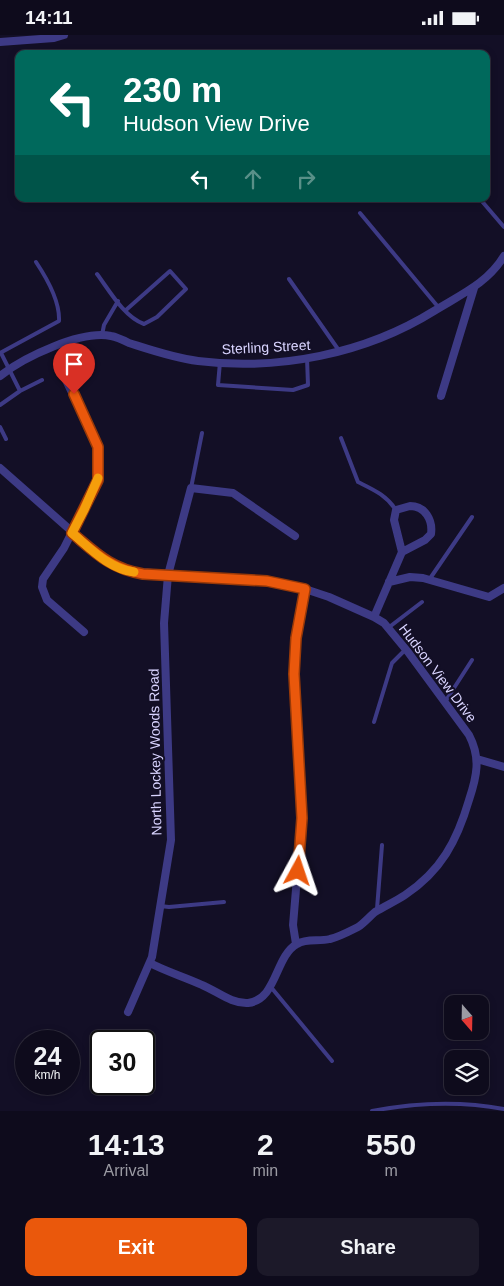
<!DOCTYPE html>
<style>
:root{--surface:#0e0b1c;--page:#1c1929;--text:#f1f3f6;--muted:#9b9ba3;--line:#2e2b3b;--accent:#ea580c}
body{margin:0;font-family:Helvetica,sans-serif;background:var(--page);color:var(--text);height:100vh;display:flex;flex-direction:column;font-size:19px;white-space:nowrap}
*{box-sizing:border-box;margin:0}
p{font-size:16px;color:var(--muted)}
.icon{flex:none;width:28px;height:28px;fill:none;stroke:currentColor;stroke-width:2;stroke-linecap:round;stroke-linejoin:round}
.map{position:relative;height:1076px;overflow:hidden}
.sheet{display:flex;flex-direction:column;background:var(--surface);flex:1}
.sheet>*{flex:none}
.top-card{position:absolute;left:15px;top:15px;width:475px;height:152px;border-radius:10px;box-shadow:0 2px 8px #0003,0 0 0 1px var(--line);background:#00695c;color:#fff;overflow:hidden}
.needle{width:32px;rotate:160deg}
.buttons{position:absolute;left:444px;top:960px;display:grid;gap:10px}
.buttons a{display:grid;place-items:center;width:45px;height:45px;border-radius:10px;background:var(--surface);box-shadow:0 2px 8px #0003,0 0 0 1px var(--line);font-size:25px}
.speed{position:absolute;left:15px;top:995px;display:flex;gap:10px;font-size:25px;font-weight:700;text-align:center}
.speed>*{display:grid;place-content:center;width:65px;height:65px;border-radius:50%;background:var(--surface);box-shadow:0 2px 8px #0003,0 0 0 1px var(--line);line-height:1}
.speed small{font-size:12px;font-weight:400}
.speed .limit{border:2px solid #111;border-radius:8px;background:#fff;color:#111}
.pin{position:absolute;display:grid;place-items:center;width:42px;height:42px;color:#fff;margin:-51px -21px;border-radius:50% 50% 50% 0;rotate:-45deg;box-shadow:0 0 5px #0007}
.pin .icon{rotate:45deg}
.me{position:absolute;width:55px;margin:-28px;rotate:5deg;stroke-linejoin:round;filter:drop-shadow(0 0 4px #0008)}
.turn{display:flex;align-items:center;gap:18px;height:105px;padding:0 25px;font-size:22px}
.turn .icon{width:65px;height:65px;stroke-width:2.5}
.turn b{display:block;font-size:35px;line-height:42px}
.lanes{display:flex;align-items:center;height:48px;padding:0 25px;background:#0003;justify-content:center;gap:25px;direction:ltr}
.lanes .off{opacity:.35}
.eta{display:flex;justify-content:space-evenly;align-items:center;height:85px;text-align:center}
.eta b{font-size:30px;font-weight:700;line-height:35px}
.cta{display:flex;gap:10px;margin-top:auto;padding:10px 25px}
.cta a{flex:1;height:58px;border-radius:10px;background:var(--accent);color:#fff;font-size:20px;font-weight:700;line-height:58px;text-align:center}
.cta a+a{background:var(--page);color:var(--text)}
.status{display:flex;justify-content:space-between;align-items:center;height:35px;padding:0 25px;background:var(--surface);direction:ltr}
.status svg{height:14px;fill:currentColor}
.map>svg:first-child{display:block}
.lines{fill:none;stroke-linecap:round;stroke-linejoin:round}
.lane{stroke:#3d3a85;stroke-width:4}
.street{stroke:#3d3a85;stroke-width:8}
.route-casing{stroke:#983908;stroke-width:12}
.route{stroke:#ea580c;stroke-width:9}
.slow{stroke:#f59e0b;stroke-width:9}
.labels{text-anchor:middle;stroke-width:4;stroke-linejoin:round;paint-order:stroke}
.street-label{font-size:14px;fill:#d9d4ff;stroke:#130f26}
</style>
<div class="status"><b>14:11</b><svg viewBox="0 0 49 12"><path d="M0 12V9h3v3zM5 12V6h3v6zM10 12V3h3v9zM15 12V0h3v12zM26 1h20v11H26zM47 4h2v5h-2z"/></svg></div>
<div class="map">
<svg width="504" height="1076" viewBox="0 0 504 1076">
<rect width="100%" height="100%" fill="#130f26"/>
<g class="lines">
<path class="lane" d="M480 164 504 192
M360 178 439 273
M97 239C109 255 124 282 144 289L157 282 186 254 170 236 126 275
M289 244 340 317
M102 300 104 290 118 266
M0 318 59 286C60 267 46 242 36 227
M1 318 20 356
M220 327 218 350 293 355 308 350 307 323
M0 370 20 356 42 345
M0 392 6 404
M341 403 358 447C374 455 386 460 396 475
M191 453 202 398
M429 545 472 482
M388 593 422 567
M445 667 472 625
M374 687 392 628 406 614
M160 871 169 872 224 867
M377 874 382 810
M270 951 332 1026
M372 1076C414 1068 461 1066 504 1074"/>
<path class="street" d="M0 7 54 3 64 0
M0 341C24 322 81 295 111 301 117 302 123 305 129 308 151 315 174 323 198 326 278 336 365 319 434 276 460 260 488 248 504 221
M65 343 98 412V445L64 513 43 544 42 552 47 565 84 597
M441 361 474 253
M0 433 102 523 125 536 267 546 305 554 329 562 374 582 384 588 408 617 469 700C481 723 477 741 469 765 457 806 441 836 405 860 396 866 385 871 375 877 369 882 364 888 358 892 350 896 339 902 330 904 319 907 307 903 297 909 275 921 277 965 248 968 231 969 217 956 202 950 185 942 167 937 150 928
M410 471C425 471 433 485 431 499L425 505 402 517 394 485 396 475Z
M389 547 410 542 423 543 489 562 504 553
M374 582 402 517
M477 724 504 732
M296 909 293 890 302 783 294 639 296 603 305 554
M128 977 152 922 171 805 164 588 168 540 191 453 233 458 295 501"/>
</g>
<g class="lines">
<defs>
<path id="route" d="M74 359 98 412V445L72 498C96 518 111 534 143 539L267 546 305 554 296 603 294 639 302 783 298 836"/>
</defs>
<use href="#route" class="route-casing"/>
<use href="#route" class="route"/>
<path class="slow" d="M98 443 84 475 72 498C90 513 109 534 134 537"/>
</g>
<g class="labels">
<g class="street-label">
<text transform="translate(266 312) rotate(-3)" y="5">Sterling Street</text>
<text transform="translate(438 638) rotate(53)" y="5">Hudson View Drive</text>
<text transform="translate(155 717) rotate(-91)" y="5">North Lockey Woods Road</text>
</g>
</g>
</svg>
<div class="buttons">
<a><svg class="needle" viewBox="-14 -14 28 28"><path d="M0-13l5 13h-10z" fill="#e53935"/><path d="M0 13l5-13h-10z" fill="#9b9ba3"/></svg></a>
<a><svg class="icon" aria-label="layers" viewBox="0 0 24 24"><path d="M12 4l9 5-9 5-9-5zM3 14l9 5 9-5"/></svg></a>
</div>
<div class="speed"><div>24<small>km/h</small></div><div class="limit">30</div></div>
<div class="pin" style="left:74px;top:359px;background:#d93025"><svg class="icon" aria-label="arrive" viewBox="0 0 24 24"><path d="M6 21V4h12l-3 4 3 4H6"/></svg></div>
<svg class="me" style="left:298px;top:836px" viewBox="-20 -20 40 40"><path d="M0-17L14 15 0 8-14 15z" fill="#ea580c" stroke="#fff" stroke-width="4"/></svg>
<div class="top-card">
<div class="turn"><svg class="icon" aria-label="left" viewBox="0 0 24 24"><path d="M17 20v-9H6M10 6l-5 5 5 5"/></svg><div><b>230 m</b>Hudson View Drive</div></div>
<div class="lanes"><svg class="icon" aria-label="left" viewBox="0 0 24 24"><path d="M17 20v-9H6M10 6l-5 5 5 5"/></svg><svg class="icon off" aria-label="ahead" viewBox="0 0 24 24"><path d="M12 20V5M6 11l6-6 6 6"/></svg><svg class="icon off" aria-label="right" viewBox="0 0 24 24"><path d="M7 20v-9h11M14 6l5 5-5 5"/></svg></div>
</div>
</div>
<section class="sheet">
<div class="eta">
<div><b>14:13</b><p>Arrival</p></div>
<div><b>2</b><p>min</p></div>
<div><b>550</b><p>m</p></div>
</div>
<div class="cta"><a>Exit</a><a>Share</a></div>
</section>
